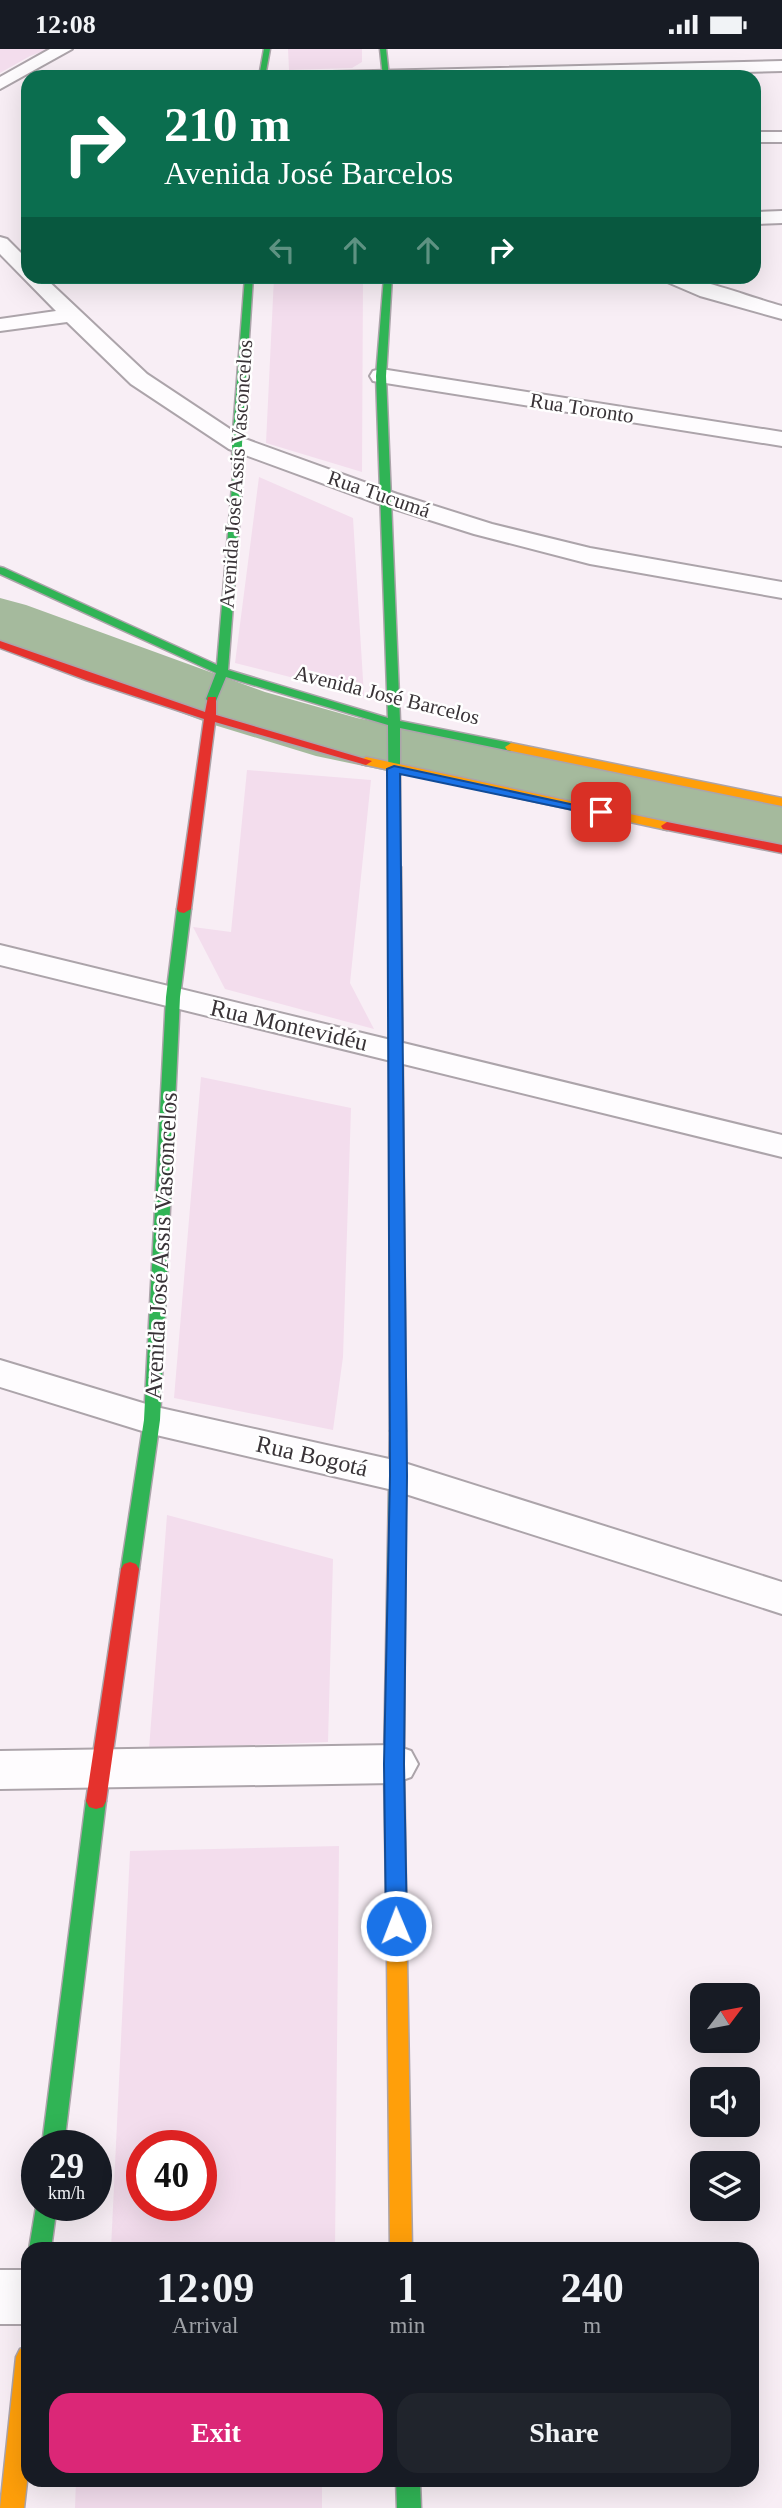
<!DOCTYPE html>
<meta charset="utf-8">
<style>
:root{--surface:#171b24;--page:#20242c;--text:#f1f3f6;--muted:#9ea1a6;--accent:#db2777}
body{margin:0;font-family:Georgia,serif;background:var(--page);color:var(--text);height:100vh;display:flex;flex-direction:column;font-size:26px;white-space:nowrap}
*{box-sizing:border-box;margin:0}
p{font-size:23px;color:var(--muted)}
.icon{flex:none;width:38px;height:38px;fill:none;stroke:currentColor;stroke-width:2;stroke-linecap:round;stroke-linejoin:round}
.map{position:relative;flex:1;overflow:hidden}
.details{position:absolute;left:21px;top:2193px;width:738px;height:245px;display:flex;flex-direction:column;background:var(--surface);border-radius:21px;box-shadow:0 7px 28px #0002}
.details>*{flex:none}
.hud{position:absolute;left:21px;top:21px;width:740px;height:214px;border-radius:21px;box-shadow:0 7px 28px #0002;background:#0b6e4f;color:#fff;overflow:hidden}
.needle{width:46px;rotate:58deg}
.tools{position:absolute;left:690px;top:1934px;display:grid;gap:14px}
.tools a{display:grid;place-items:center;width:70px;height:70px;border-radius:14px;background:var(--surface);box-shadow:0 7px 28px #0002;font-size:35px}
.speed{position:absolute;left:21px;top:2081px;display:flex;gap:14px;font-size:35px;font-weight:700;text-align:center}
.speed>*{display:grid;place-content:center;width:91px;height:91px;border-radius:50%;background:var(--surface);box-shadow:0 7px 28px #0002;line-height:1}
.speed small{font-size:18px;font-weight:400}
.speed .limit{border:10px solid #d22;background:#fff;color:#111}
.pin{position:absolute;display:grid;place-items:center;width:60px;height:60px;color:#fff;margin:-30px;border-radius:14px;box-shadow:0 4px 10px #0006}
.me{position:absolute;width:77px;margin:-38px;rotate:359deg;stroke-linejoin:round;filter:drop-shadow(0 0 5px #0008)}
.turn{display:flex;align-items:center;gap:24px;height:147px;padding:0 28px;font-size:32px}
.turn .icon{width:91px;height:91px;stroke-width:2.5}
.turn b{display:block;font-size:49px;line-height:60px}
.lanes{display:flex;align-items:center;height:66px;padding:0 28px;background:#0003;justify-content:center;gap:35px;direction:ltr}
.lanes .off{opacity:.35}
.eta{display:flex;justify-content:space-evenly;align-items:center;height:119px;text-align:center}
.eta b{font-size:42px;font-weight:600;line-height:49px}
.button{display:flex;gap:14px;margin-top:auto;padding:14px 28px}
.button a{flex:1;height:80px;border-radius:21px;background:var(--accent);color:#fff;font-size:28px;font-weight:600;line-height:80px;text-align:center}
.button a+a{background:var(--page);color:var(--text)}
.status{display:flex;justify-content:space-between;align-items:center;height:49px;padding:0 35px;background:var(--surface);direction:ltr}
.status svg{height:19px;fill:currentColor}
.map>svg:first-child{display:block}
.green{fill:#f3dded;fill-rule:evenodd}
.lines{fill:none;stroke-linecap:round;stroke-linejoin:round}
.river{fill:#a5ba9d;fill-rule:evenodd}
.street-casing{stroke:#aca4aa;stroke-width:4}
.fast-casing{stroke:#aca4aa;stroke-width:3}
.slow-casing{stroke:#aca4aa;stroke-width:3}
.jam-casing{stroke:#aca4aa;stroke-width:3}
.street{fill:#fefcfe;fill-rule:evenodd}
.fast{fill:#30b455;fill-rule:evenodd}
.slow{fill:#ff9f0a;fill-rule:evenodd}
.jam{fill:#e5322d;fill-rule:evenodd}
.route{fill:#1a73e8;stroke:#114b97;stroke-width:2}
.labels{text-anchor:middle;stroke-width:5;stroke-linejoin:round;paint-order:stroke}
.far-street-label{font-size:21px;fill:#393337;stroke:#fff}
.street-label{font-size:24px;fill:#393337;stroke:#fff}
</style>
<div class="status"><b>12:08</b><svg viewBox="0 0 49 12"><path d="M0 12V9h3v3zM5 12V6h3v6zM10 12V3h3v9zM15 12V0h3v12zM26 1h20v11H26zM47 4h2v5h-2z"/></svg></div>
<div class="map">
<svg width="782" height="2459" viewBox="0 0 782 2459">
<rect width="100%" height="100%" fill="#f8eef5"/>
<path class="green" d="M0 0H50L30 7 0 24Z
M288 0H362V13L352 19 289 21Z
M274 228H363L362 423 266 394Z
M259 428 353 469 364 647 235 614Z
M247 721 371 731 350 934 374 980 225 940 193 878 231 883Z
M201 1028 351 1059 343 1308 333 1381 174 1349Z
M167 1466 333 1510 328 1693 149 1700Z
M339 1797 335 2200H111L130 1802ZM142 2096H201V2156H142Z
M76 2431H322V2459H75Z"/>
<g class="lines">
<path class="river" d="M0 549 26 556 265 643 357 669 782 755V805L316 707 211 675 0 596Z"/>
<defs>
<path id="street" d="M50 0H72L0 40V28Z
M782 12V22L539 28H324L332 23Z
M754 83H782V93H754Z
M782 162V174L754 175V163Z
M0 188 7 190 28 211V228H44L147 325 245 390 397 445 492 475 590 499 782 533V549L590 515 474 485 379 455 229 400 131 335 67 273 0 282V270L56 262 0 205Z
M662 228C693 225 748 248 782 257V270L700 247 665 232Z
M381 320 782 383V397L373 332 370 327 373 322Z
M0 896 782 1086V1108L0 916Z
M0 1311 156 1358 398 1412 782 1533V1565L393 1441 152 1385 0 1338Z
M394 1696 411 1702 418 1715 411 1728 394 1734 0 1740V1702Z
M0 2221H28V2275H0Z"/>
<path id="fast" d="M264 0H270L265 28H259Z
M380 0H386L389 28H383Z
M245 228H253L242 395 243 425 228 621 388 669 376 327 384 228H392L386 327 400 672 511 694 517 698 511 702 400 679V821H390L389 818 388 676 226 628 216 652H208L206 650 216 624 0 525V518L4 519 217 616 233 425 232 395Z
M184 856 191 860 180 948 160 1371 139 1520 136 1525H124L121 1520 144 1371 166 948 177 860Z
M398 1376 404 1378 406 1382 404 1715 407 1909 404 1915 397 1918 390 1915 387 1909 384 1715 390 1382 392 1378Z
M96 1744 103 1746 106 1752 64 2096H42L86 1752 89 1746Z
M37 2152V2156H57L51 2200H29Z
M396 2431H420L421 2459H397Z"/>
<path id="slow" d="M511 694 782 749V757L507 701 505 698Z
M366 708 667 773 673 777 667 781 362 715 360 712Z
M395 814 401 818 406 1382 404 1386H392L390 1382 389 818Z
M397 1900 404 1903 407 1909 412 2200H390L387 1909 390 1903Z
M28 2297V2424L24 2459H0L16 2308 20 2300Z"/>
<path id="jam" d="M0 592 205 663 208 648H216V666L372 712 366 716 215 673 191 860 184 864 179 863 177 860 204 670 86 631 0 599Z
M667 773 782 796V804L663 780 661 777Z
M130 1513 136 1515 139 1520 106 1752 103 1758 96 1760 89 1758 86 1752 121 1520 124 1515Z"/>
</defs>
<use href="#street" class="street-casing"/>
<use href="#fast" class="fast-casing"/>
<use href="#slow" class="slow-casing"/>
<use href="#jam" class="jam-casing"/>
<use href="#street" class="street"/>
<use href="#fast" class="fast"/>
<use href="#slow" class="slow"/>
<use href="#jam" class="jam"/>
</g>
<path class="route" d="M394 717 607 763 601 767 400 725 407 1427 404 1715 407 1877 404 1883 396 1886 389 1883 386 1877 384 1715 390 1427 387 720Z"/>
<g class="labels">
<g class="far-street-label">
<text transform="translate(582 359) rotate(9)" y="7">Rua Toronto</text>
<text transform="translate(236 425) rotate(-86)" y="7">Avenida José Assis Vasconcelos</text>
<text transform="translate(379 445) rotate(19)" y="7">Rua Tucumá</text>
<text transform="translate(387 646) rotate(14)" y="7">Avenida José Barcelos</text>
</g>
<g class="street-label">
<text transform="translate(289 976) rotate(13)" y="8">Rua Montevidéu</text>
<text transform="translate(161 1197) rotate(-87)" y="8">Avenida José Assis Vasconcelos</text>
<text transform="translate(312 1407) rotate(13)" y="8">Rua Bogotá</text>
</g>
</g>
</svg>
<div class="tools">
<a><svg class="needle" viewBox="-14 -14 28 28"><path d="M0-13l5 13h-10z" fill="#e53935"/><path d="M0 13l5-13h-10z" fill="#9ea1a6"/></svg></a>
<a><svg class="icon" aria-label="sound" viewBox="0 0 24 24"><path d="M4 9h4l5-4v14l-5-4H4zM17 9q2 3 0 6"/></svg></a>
<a><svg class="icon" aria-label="layers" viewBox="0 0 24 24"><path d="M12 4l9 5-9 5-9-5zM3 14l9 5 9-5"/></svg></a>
</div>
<div class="speed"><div>29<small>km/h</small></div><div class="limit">40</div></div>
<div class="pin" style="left:601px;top:763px;background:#d93025"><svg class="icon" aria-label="arrive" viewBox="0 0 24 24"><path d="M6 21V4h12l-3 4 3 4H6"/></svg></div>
<svg class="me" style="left:396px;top:1877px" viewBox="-20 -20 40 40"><circle r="17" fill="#1a73e8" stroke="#fff" stroke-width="3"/><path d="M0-11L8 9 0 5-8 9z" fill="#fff"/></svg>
<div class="hud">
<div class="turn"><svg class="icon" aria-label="right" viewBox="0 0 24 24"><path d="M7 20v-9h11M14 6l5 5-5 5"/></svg><div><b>210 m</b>Avenida José Barcelos</div></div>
<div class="lanes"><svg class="icon off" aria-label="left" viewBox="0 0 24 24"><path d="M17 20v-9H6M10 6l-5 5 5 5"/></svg><svg class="icon off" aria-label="ahead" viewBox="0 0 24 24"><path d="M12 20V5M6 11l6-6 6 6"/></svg><svg class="icon off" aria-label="ahead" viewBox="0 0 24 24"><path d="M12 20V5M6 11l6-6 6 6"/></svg><svg class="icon" aria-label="right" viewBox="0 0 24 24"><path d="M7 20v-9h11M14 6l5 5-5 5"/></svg></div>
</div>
<section class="details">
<div class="eta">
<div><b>12:09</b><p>Arrival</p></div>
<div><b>1</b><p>min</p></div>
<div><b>240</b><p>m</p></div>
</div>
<div class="button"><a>Exit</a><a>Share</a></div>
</section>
</div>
